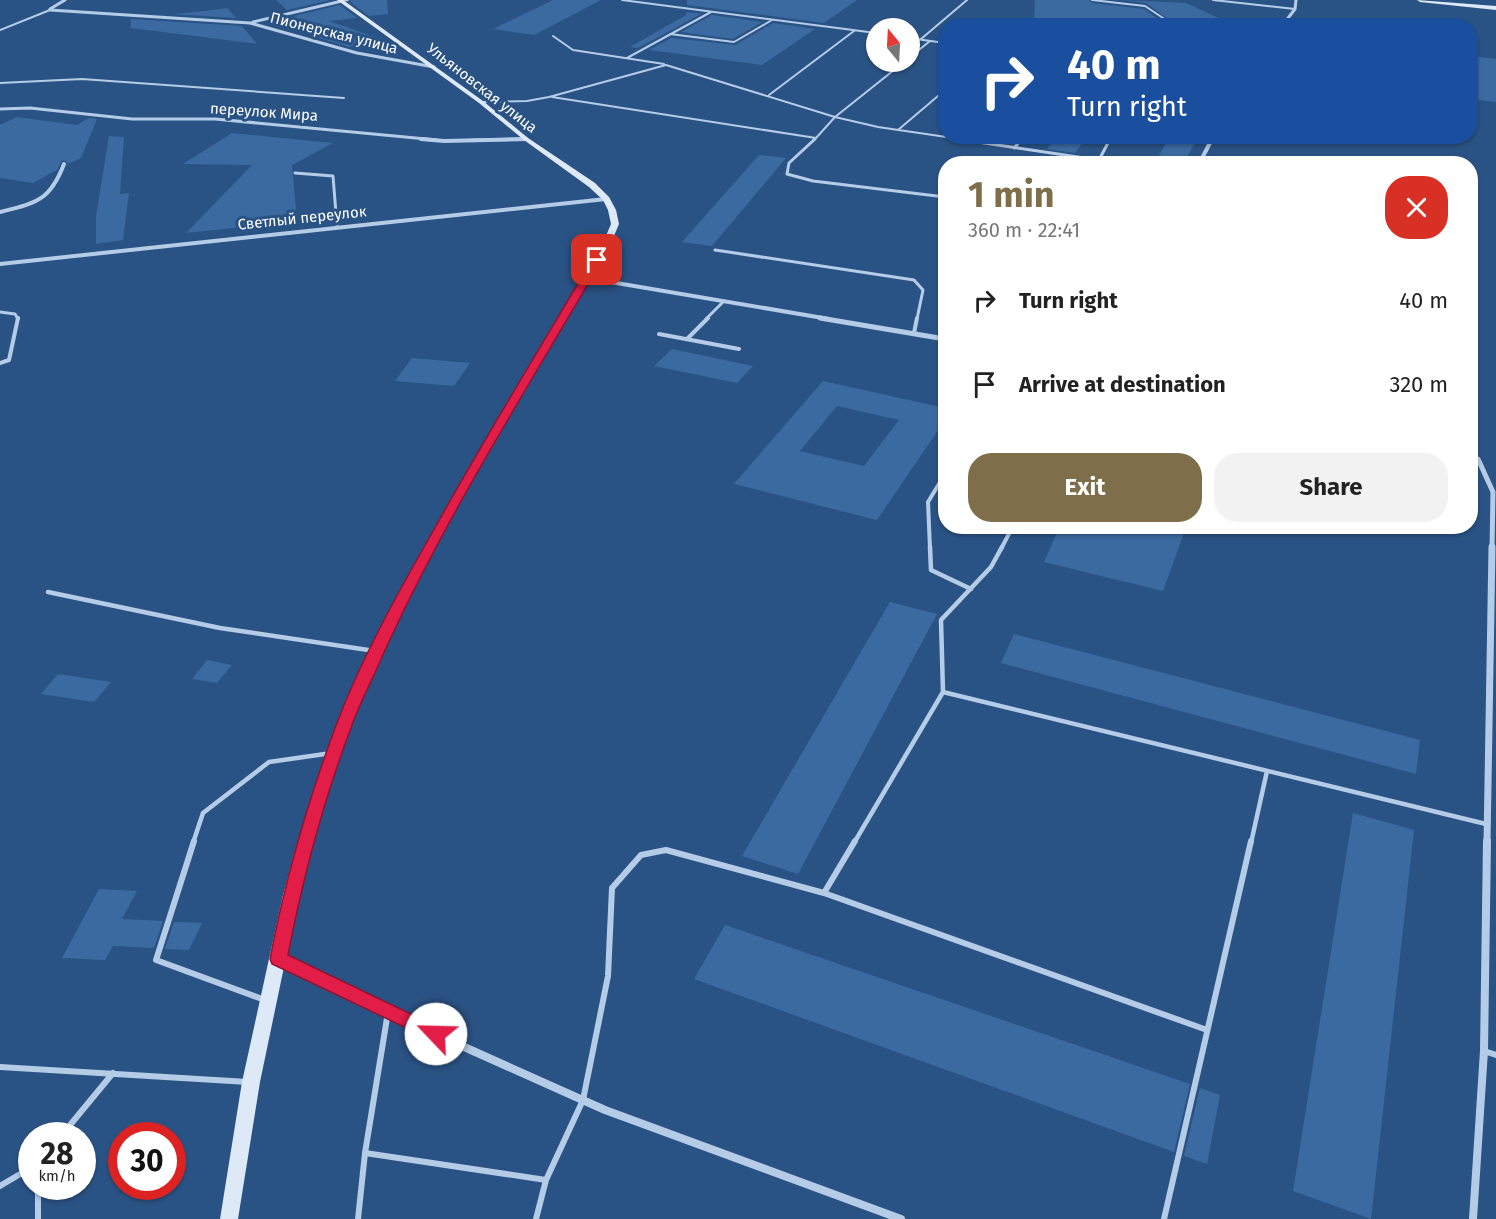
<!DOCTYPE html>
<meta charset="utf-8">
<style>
:root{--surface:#fff;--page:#f2f2f2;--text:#222;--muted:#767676;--accent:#7e6e4a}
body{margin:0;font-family:"Fira Sans",sans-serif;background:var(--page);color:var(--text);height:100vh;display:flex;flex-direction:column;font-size:22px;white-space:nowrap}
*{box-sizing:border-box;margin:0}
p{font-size:20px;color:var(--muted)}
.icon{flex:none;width:33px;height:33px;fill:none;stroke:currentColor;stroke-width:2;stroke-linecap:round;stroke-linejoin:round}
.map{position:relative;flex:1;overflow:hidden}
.details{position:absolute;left:938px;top:156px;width:540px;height:378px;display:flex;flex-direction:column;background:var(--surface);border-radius:24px;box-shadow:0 2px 4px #0004}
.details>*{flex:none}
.hud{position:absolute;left:938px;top:18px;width:540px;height:126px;border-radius:24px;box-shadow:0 2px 4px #0004;background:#1a4fa0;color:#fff;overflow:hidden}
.needle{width:39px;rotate:342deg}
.controls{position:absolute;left:866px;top:18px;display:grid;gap:12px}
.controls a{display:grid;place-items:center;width:54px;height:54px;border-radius:50%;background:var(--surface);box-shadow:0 2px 4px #0004;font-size:30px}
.speed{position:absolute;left:18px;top:1122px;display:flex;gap:12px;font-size:30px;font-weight:700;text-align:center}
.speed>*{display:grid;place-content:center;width:78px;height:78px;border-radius:50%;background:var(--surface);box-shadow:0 2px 4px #0004;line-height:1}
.speed small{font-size:15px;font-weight:400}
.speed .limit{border:9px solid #d22;background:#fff;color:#111}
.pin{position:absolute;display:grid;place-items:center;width:51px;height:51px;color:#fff;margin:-26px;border-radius:12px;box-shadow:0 3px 9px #0006}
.me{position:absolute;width:66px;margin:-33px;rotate:294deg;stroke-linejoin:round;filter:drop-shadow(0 0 4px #0008)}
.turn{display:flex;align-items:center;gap:21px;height:126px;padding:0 30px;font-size:27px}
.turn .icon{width:78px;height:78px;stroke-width:2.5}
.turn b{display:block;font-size:42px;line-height:51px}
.round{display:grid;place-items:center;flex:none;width:63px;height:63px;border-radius:24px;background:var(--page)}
.head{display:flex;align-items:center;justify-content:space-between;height:102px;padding:0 30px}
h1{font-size:36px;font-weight:700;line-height:45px;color:var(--accent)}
.action{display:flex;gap:12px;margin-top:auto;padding:12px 30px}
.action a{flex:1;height:69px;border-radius:24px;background:var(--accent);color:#fff;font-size:24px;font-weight:700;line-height:69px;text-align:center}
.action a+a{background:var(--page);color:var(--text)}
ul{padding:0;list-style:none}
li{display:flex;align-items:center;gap:18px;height:84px;padding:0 30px}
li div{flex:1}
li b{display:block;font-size:22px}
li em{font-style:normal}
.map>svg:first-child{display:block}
.building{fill:#3b6aa1;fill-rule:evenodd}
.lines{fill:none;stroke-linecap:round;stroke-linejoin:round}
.lane-far4{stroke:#b5cce7;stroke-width:2}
.lane-far3{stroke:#b5cce7;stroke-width:3}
.lane-far2{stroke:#b5cce7;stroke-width:4}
.lane-far1{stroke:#b5cce7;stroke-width:4.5}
.lane{stroke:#b5cce7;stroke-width:6}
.street-far4{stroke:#b5cce7;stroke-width:3}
.street-far3{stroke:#b5cce7;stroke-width:4}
.street-far2{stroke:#b5cce7;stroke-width:5}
.street-far1{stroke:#b5cce7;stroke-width:7}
.street{stroke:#b5cce7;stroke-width:8}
.secondary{fill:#dee9f7;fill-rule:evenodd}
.route{fill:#e11d48;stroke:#92132f;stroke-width:1.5}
.labels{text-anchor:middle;stroke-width:6;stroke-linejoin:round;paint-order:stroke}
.far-street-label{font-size:15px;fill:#fff;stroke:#2a5385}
</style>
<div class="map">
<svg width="1496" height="1219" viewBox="0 0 1496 1219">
<rect width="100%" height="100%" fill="#2a5385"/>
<path class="building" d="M276 0H330L287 10Z
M351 0H387L388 14 369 16 350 2Z
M553 0H601L534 35 493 29Z
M687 0H857L824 23 687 5Z
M1035 0H1089L1092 3 1144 9 1168 26H1081L1034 20Z
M1122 0 1186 3 1236 26H1178L1146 3Z
M340 5 357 18 329 21 381 39 349 47 319 38 294 16Z
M227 8 236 18 173 14 205 11Z
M686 12 701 14 638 48 630 47 686 15Z
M712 15 762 22 733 39 681 32Z
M131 19 242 26 257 44 131 28Z
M773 23 815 29 762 65 649 50 671 38 735 45Z
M1470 56 1496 59V102L1470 99Z
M17 117 77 125 89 118 97 119 81 158 68 164 66 161 62 160 57 170 33 183 0 178V125Z
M232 133 333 143 292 165 297 221 186 233 252 165 183 164Z
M109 136 124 137 120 194 129 193 123 240 96 244V216Z
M1057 136H1088L1075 153 1047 149Z
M1170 136H1199L1183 164H1154Z
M759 155 786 158 712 246 682 242Z
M1041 155 1070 160 1067 164H1035Z
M672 349 753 366 737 383 654 366Z
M412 358 470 363 454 386 395 381Z
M823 381 945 408V420L877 520 734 484ZM837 406 899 420 864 466 800 451Z
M1060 526H1171L1185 530 1163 591 1044 562Z
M890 602 937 614 798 874 742 856Z
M1014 634 1420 740 1416 774 1001 663Z
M207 660 232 665 217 683 192 679Z
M58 674 111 682 94 702 41 694Z
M1353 813 1414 830 1371 1219 1293 1191Z
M99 889 137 891 122 919 163 921 154 948 113 946 105 960 62 958Z
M174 922 202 923 189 950 165 949Z
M725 925 1190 1084 1174 1152 694 979Z
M1200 1088 1220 1095 1207 1164 1184 1156Z"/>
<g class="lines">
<path class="lane-far4" d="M622 0 876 33
M1092 0 1145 6 1175 26
M1213 0 1295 9
M342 1 348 0
M0 30 50 10
M670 34 734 42 772 20
M553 36 573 50 664 64
M909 38 945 43
M921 39 967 0
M627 58 711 12
M909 58 930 41
M0 83 82 79 344 98
M769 95 854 31
M552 97 816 138 835 117 904 62
M481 102 527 101 549 97 666 65 835 117 878 127 967 140
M898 130 945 90
M813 140 816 138
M1020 140 1024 136
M1109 140 1111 136"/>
<path class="lane-far3" d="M815 139 789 163 787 174 813 181 945 197
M957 139 1125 164
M1014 148 1022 139
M1099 160 1110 139
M295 173 333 176 337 226
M715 250 914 280 923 290 917 319
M0 312 15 314 18 319
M706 319 724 301"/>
<path class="lane-far2" d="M914 333 917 318
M659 334 739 349
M688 338 708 318
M0 363 9 360 18 318
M930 549 928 502 945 474
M1001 549 1013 526"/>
<path class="lane-far1" d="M930 547 931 570 971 589
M48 592 220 628 375 651
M943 692 941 620 991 567 1002 547
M193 843 203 813 269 762 332 753
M854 843 943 692 1486 824
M1251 843 1267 771"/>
<path class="lane" d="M194 841 156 960 265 1000
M824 893 1207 1030
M388 1012 365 1153 546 1180
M1484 1051 1496 1055
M0 1067 248 1082
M61 1136 113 1073
M0 1186 32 1167
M38 1186V1219
M358 1219 365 1153
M536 1219 546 1180 583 1100 608 976 612 888 641 855 666 850 824 893 855 841
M1164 1219 1251 841"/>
<path class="street-far4" d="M50 9 65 0
M50 10 250 23 357 53 434 67
M253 22 342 1
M1282 26 1295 9 1296 0
M0 109 30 108 132 119H215L437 140
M472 140 526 139
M1211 140 1213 136"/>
<path class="street-far3" d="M421 139 444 141 526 139
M1199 164 1212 139
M0 212C36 203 50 201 64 164
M0 264 606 199
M587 278 829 319"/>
<path class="street-far2" d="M820 318 945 339
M1470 456 1478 459 1493 492 1492 549"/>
<path class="street-far1" d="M1487 843 1492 547"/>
<path class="street" d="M279 959 415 1025 605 1110 901 1219
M1473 1219 1484 1051 1487 841"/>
<path class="secondary" d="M337 0H343L483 101 528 138 595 183 609 197 616 210 619 224 611 243 470 484 408 599 350 726 313 837 299 895 260 1082 238 1219H220L242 1082 283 895 299 837 336 726 396 599 460 484 603 243 611 224 608 210 603 200 589 187 524 140 479 103Z
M1417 0 1496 6V10L1420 2Z"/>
</g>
<path class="route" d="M597 258 602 260C526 391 444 519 382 657 372 681 359 704 351 728 323 802 303 877 288 955L442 1029 445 1034 442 1040 436 1042 272 964 270 959C285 880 307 804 335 728 360 661 396 596 432 533 483 441 538 351 592 260Z"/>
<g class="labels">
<g class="far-street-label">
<text transform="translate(334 33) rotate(14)" y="5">Пионерская улица</text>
<text transform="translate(482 88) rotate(38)" y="5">Ульяновская улица</text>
<text transform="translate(264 112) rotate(4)" y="5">переулок Мира</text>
<text transform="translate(302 218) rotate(-6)" y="5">Светлый переулок</text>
</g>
</g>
</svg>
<div class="controls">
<a><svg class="needle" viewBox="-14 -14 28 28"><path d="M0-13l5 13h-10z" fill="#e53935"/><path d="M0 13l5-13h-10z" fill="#767676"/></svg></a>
</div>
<div class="speed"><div>28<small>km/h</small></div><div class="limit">30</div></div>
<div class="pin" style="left:597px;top:260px;background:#d93025"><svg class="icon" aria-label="arrive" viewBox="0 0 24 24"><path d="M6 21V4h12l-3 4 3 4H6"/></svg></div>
<svg class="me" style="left:436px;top:1034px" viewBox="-20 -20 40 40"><circle r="19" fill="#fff"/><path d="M0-13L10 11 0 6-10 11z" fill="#e11d48"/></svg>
<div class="hud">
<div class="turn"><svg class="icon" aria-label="right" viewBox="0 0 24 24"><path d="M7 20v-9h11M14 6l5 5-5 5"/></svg><div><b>40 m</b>Turn right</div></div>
</div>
<section class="details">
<div class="head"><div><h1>1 min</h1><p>360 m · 22:41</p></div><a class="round" style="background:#d93025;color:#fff"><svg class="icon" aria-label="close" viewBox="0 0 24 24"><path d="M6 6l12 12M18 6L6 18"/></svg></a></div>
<ul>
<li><svg class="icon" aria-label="right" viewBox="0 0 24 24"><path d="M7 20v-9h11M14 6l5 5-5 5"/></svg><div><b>Turn right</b></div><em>40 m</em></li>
<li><svg class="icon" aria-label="arrive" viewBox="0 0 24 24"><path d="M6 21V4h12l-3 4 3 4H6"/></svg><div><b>Arrive at destination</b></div><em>320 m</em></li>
</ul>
<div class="action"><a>Exit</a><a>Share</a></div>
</section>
</div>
